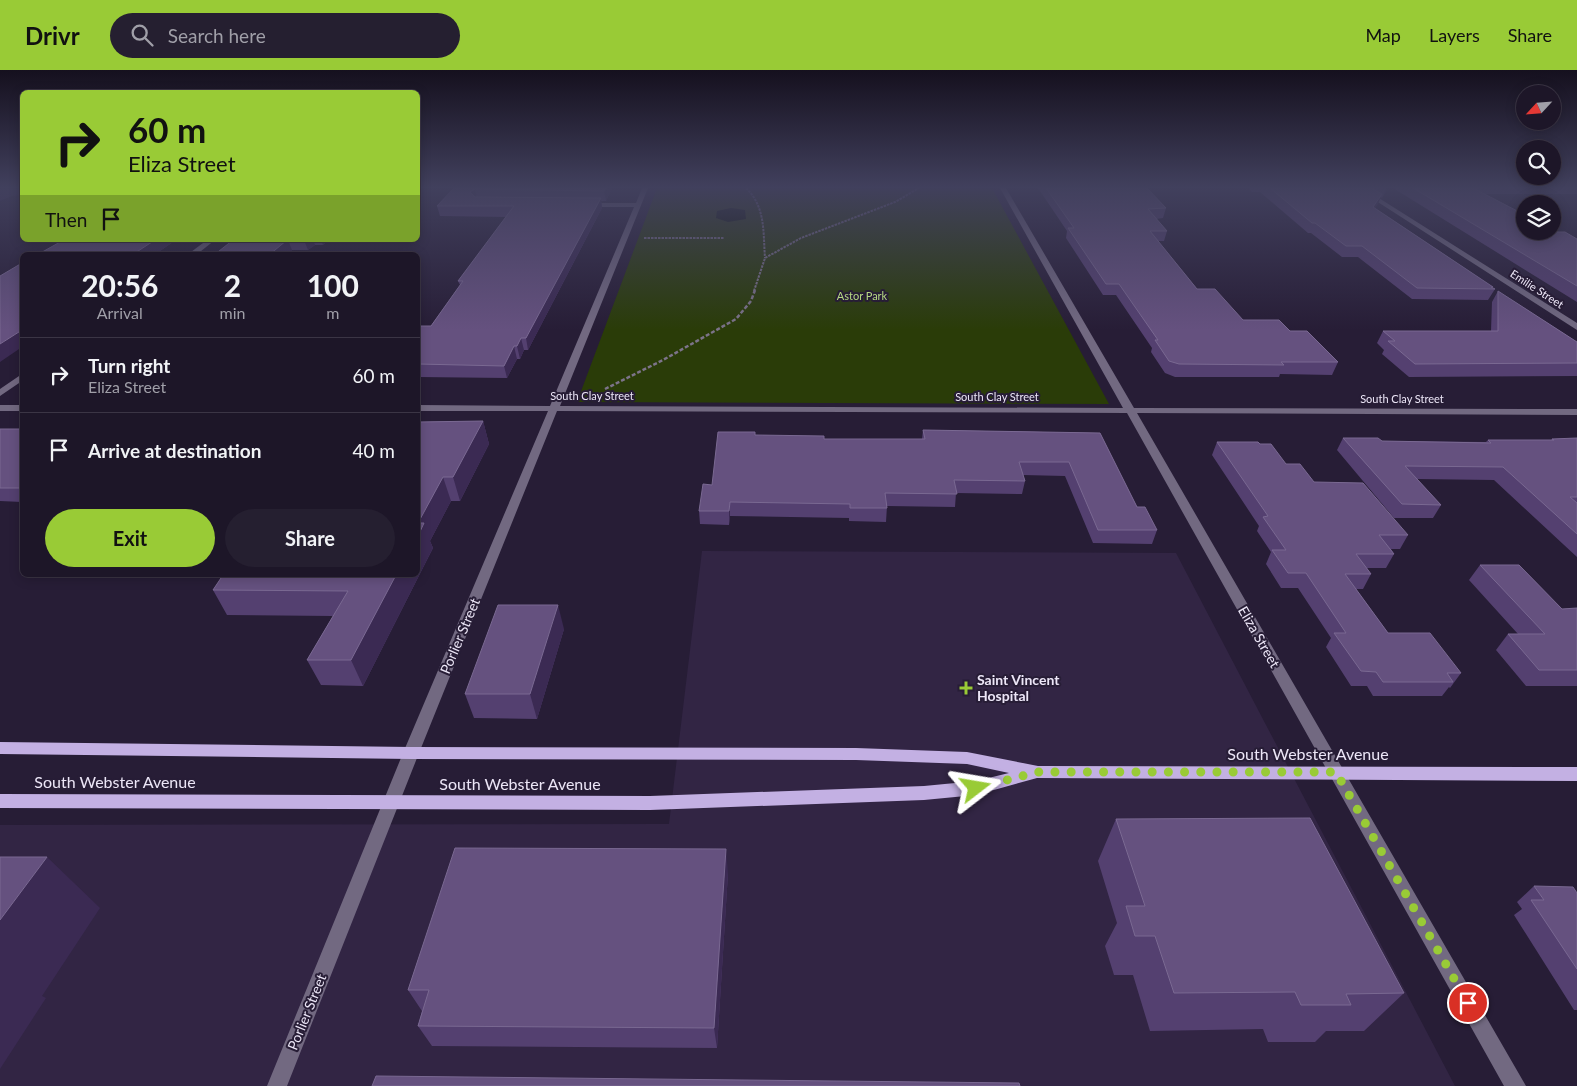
<!DOCTYPE html>
<style>
:root{--surface:#1d1628;--page:#251f30;--text:#f1f3f6;--muted:#a09fa8;--line:#3b3545;--accent:#99cb36}
body{margin:0;font-family:Lato,sans-serif;background:var(--page);color:var(--text);height:100vh;display:flex;flex-direction:column;font-size:19px;white-space:nowrap}
*{box-sizing:border-box;margin:0}
p{font-size:16px;color:var(--muted)}
.icon{flex:none;width:28px;height:28px;fill:none;stroke:currentColor;stroke-width:2;stroke-linecap:round;stroke-linejoin:round}
.map{position:relative;flex:1;overflow:hidden}
.panel{position:absolute;left:20px;top:182px;width:400px;height:325px;display:flex;flex-direction:column;background:var(--surface);border-radius:8px;box-shadow:0 2px 12px #0003,0 0 0 1px var(--line)}
.panel>*{flex:none}
.hud{position:absolute;left:20px;top:20px;width:400px;height:152px;border-radius:8px;box-shadow:0 2px 12px #0003,0 0 0 1px var(--line);background:#99cb36;color:#111;overflow:hidden}
.needle{width:32px;rotate:244deg}
.buttons{position:absolute;left:1516px;top:15px;display:grid;gap:10px}
.buttons a{display:grid;place-items:center;width:45px;height:45px;border-radius:50%;background:var(--surface);box-shadow:0 2px 12px #0003,0 0 0 1px var(--line);font-size:25px}
.pin{position:absolute;display:grid;place-items:center;width:42px;height:42px;color:#fff;margin:-21px;border:2px solid #fff;border-radius:50%;box-shadow:0 1px 5px #0007}
.me{position:absolute;width:55px;margin:-28px;rotate:76deg;stroke-linejoin:round;filter:drop-shadow(0 0 4px #0008)}
.turn{display:flex;align-items:center;gap:18px;height:105px;padding:0 25px;font-size:22px}
.turn .icon{width:65px;height:65px;stroke-width:2.5}
.turn b{display:block;font-size:35px;line-height:42px}
.then{display:flex;align-items:center;height:48px;padding:0 25px;background:#0003;gap:10px;font-size:19px}
.eta{display:flex;justify-content:space-evenly;align-items:center;height:85px;text-align:center}
.eta b{font-size:30px;font-weight:700;line-height:35px}
.primary-button{display:flex;gap:10px;margin-top:auto;padding:10px 25px}
.primary-button a{flex:1;height:58px;border-radius:30px;background:var(--accent);color:#111;font-size:20px;font-weight:700;line-height:58px;text-align:center}
.primary-button a+a{background:var(--page);color:var(--text)}
ul{padding:0;list-style:none}
li{display:flex;align-items:center;gap:15px;height:75px;padding:0 25px;border-top:1px solid var(--line)}
li div{flex:1}
li b{display:block;font-size:19px}
li em{font-style:normal}
header{display:flex;align-items:center;gap:30px;box-sizing:border-box;height:70px;padding:0 25px;background:var(--accent);color:#111}
header strong{font-size:24px}
nav{display:flex;gap:28px;margin-inline-start:auto;font-size:18px}
.search{width:350px;height:45px;background:var(--page);display:flex;align-items:center;gap:12px;box-sizing:border-box;padding:0 18px;border-radius:28px;color:var(--muted);font-size:19px}
.map>svg:first-child{display:block}
.built{fill:#322544}
.green{fill:#2a3c08}
.water{fill:#081200}
.lines{fill:none;stroke-linecap:round;stroke-linejoin:round}
.path-far1{stroke:#7c7389;stroke-width:2;stroke-dasharray:2.5 1;stroke-linecap:butt}
.path{stroke:#7c7389;stroke-width:2.5;stroke-dasharray:4 2;stroke-linecap:butt}
.minor{fill:#726981;fill-rule:evenodd}
.major{fill:#c3b0e3;fill-rule:evenodd}
.wall{fill:#544070}
.shaded-wall{fill:#3b2a53}
.building{fill:#65517f;stroke:#7a6992}
.route{stroke:#99cb36;stroke-width:9;stroke-dasharray:0 16.2}
.poi-dot{fill:#99cb36;stroke:#271d36;stroke-width:2}
.labels{text-anchor:middle;stroke-width:4;stroke-linejoin:round;paint-order:stroke}
.far-street-label{font-size:11px;fill:#ece6f7;stroke:#271d36}
.far-park-label{font-size:11px;fill:#b6d883;stroke:#271d36}
.street-label{font-size:14px;fill:#ece6f7;stroke:#271d36}
.poi-label{font-size:14px;font-weight:bold;fill:#ece6f7;stroke:#271d36;text-anchor:start}
.near-street-label{font-size:16px;fill:#ece6f7;stroke:#271d36}
</style>
<header>
<strong>Drivr</strong>
<div class="search"><svg class="icon" aria-label="search" viewBox="0 0 24 24"><circle cx="10" cy="10" r="6"/><path d="M15 15l6 6"/></svg>Search here</div>
<nav><a>Map</a><a>Layers</a><a>Share</a></nav>
</header>
<div class="map">
<svg width="1577" height="1016" viewBox="0 0 1577 1016">
<rect width="100%" height="100%" fill="#271d36"/>
<path class="built" d="M702 481 1176 483 1455 1016H0V755L669 754Z"/>
<path class="green" d="M657 118H992L1109 334 577 332Z"/>
<path class="water" d="M731 138 745 140 746 149 728 152 716 148 717 141Z"/>
<g class="lines">
<path class="path-far1" d="M746 118C766 137 763 163 765 188
M644 168H724
M754 221 765 188 801 168 895 132 919 118"/>
<path class="path" d="M605 319 663 290 736 249 751 231 755 220"/>
<path class="minor" d="M642 118H648L560 336 1123 338 1000 118H1006L1134 338 1577 339V345L1137 343 1526 1016H1504L1127 343 557 341 419 683 287 1016H267L403 683 548 341H418V335L550 336 634 137H585L582 135 585 133H636Z
M1356 118H1363L1577 253V260Z
M207 170H215L196 185H187Z
M22 304V311L0 326V319Z
M0 335H22V341H0Z"/>
<path class="major" d="M0 672 411 677 856 678 967 682 1038 696 1577 697V711L1037 708 976 725 924 730 650 740 0 738V724L650 726 924 716 976 711 1009 703 967 694 856 690 411 689 0 684Z"/>
</g>
<path class="wall" d="M454 118H612L606 131H601L602 138 528 280H524L520 289H517L507 308 418 307V256H431L460 215 458 211 507 147 440 146 437 136Z
M1038 118H1147L1166 138 1163 148 1156 149 1167 161 1164 171H1158L1197 219 1243 250 1290 261 1338 292 1332 305 1280 304 1279 307H1175L1165 303 1151 282 1152 278 1116 225H1103L1066 168 1067 161Z
M1248 118H1388L1382 128 1381 127 1375 138 1493 217H1492L1495 219 1488 230 1412 229 1358 187H1342L1311 163H1308L1260 122H1252Z
M1393 118H1577V124H1484L1558 162 1577 169V232Z
M73 170H204L201 172H173L154 185H37Z
M214 170H328L323 175H315L308 180H292L286 185H214L230 173H215Z
M1498 221 1577 272V306L1409 307 1382 284 1384 280 1377 273 1383 261H1491L1492 232Z
M483 351 489 374 460 431H451L430 471 433 478 363 616 321 615 307 590 333 546 227 545 213 520 418 505V352Z
M0 359H22V432L0 431Z
M923 360 1100 363 1137 437 1157 460 1152 474 1093 473 1065 406 1023 405 1025 411 1022 424 956 423 955 437 887 436 886 452 849 451V448L730 446 729 455 700 454 699 441 712 415 755 365 824 369H922Z
M1343 368 1382 371 1486 372 1488 370H1551L1552 369 1577 368V487L1494 410 1417 409 1441 435 1433 448H1394L1337 380Z
M1217 372 1260 374 1286 394 1314 412 1408 465 1400 479H1391L1394 484 1386 498H1367L1371 504 1363 519H1356L1388 563 1461 603 1450 618 1449 617 1442 626H1373L1367 616H1351L1326 577 1331 568 1298 518H1281L1266 494 1271 482 1257 461 1259 456 1212 385Z
M1480 495 1562 539 1577 538V616H1526L1496 580 1508 564H1518L1469 510Z
M564 559 537 649 474 648 465 624Z
M1116 749 1404 923 1364 961H1326L1315 972H1268L1263 959 1150 961 1133 905H1114L1105 876 1117 853 1098 791Z
M728 803 717 978 432 976 418 956 422 941 408 920Z
M1534 816 1577 823V940H1574L1514 845 1522 839 1517 832Z"/>
<path class="shaded-wall" d="M2 118H22V125L12 126 0 131V119Z
M606 118H612L606 131 604 121Z
M1386 118H1388L1382 128Z
M475 119 477 129 470 122Z
M1382 124 1378 134 1369 147 1373 137Z
M601 128 602 138 528 280 526 268Z
M155 170H172L173 172 154 185H132Z
M288 170 292 180 286 185H269Z
M304 170H313L315 175 308 180Z
M321 170H328L323 175Z
M22 260V277L0 292V274Z
M521 268 524 280 520 289 517 276Z
M514 276 517 289 507 308 504 296Z
M483 351 489 374 460 431 453 407Z
M443 407 451 431 430 471 433 478 363 616 351 590 396 505H418V453Z
M730 432V446L729 455V441Z
M558 535 564 559 537 649 530 624Z
M726 779 728 803 717 978 714 958Z
M47 787 100 838 42 926 46 928 0 999V850Z"/>
<path class="building" d="M454 118H606L604 121 475 119 470 122 475 127 601 128 526 268H521L517 276H514L504 296 418 294V256H431L463 211H458L514 136H437Z
M1046 118H1147L1166 138 1148 139 1167 161H1150L1197 219H1215L1243 250H1279L1290 261H1307L1338 292H1281L1284 295 1179 294 1169 291 1155 270H1158L1119 214H1106L1068 158H1074Z
M1270 118H1371L1382 124 1373 137 1493 217H1491L1495 219 1417 218 1362 176H1346L1315 153H1312Z
M1413 118H1473L1525 145V161H1552V160L1558 162H1565L1577 169V216Z
M73 170H155L132 185H37L60 172H69Z
M233 170H287L269 185H214Z
M22 193V260L0 274V206Z
M1498 221 1577 272V293L1415 294 1388 271H1395L1383 261H1498Z
M483 351 453 407H443L418 453H424L418 466V352Z
M0 359H22V418H0Z
M923 360 1100 363 1137 437H1145L1157 460H1098L1069 392H1019L1025 411 954 410 957 424 885 423 887 438H850V434L730 432 729 441H699L703 414 712 415 718 362H755V365L824 366V369H925Z
M1343 368H1378L1382 371 1491 373 1488 370H1554L1552 369 1577 368V427H1570L1577 433V464L1503 397 1405 396 1441 435 1402 434Z
M1217 372H1258L1260 374H1271L1286 394H1300L1314 412 1363 413 1408 465H1379L1394 484H1356L1371 504H1345L1388 563H1430L1461 603H1447L1453 612H1383L1376 602 1361 601 1334 563H1346L1306 503H1288L1272 480H1286L1263 447 1268 446Z
M1480 495H1519L1562 539 1577 538V600H1539L1508 564H1545Z
M223 505H396L351 590H307L348 521 213 520Z
M498 535H558L530 624H465Z
M1310 748 1404 923 1346 924 1351 935H1301L1295 922 1174 923 1155 866H1135L1126 836H1145L1116 749Z
M455 778 726 779 714 958 418 956 429 920H408Z
M0 787H47L0 850Z
M1534 816 1573 817 1577 823V899L1531 830H1544Z
M376 1006 1019 1013 1020 1016H372Z"/>
<linearGradient id="sky" x2="0" y2="1"><stop stop-color="#15101e"/><stop offset="0.45" stop-color="#41405d"/><stop offset="1" stop-color="#41405d" stop-opacity="0"/></linearGradient>
<rect width="1577" height="260" fill="url(#sky)"/>
<g class="lines">
<path class="route" d="M976 718 1038 702H1336L1468 933"/>
</g>
<path class="poi-dot" d="M963.5 610.5h5v5h5v5h-5v5h-5v-5h-5v-5h5z"/>
<g class="labels">
<g class="far-street-label">
<text transform="translate(1537 219) rotate(33)" y="4">Emilie Street</text>
<text x="592" y="330">South Clay Street</text>
<text x="997" y="331">South Clay Street</text>
<text x="1402" y="333">South Clay Street</text>
</g>
<g class="far-park-label">
<text x="862" y="230">Astor Park</text>
</g>
<g class="street-label">
<text transform="translate(460 566) rotate(-67)" y="5">Porlier Street</text>
<text transform="translate(1259 567) rotate(60)" y="5">Eliza Street</text>
<text transform="translate(307 942) rotate(-68)" y="5">Porlier Street</text>
</g>
<g class="poi-label">
<text x="977" y="615">Saint Vincent<tspan x="977" dy="16">Hospital</tspan></text>
</g>
<g class="near-street-label">
<text x="1308" y="690">South Webster Avenue</text>
<text x="115" y="718">South Webster Avenue</text>
<text x="520" y="720">South Webster Avenue</text>
</g>
</g>
</svg>
<div class="buttons">
<a><svg class="needle" viewBox="-14 -14 28 28"><path d="M0-13l5 13h-10z" fill="#e53935"/><path d="M0 13l5-13h-10z" fill="#a09fa8"/></svg></a>
<a><svg class="icon" aria-label="search" viewBox="0 0 24 24"><circle cx="10" cy="10" r="6"/><path d="M15 15l6 6"/></svg></a>
<a><svg class="icon" aria-label="layers" viewBox="0 0 24 24"><path d="M12 4l9 5-9 5-9-5zM3 14l9 5 9-5"/></svg></a>
</div>
<div class="pin" style="left:1468px;top:933px;background:#d93025"><svg class="icon" aria-label="arrive" viewBox="0 0 24 24"><path d="M6 21V4h12l-3 4 3 4H6"/></svg></div>
<svg class="me" style="left:976px;top:718px" viewBox="-20 -20 40 40"><path d="M0-17L14 15 0 8-14 15z" fill="#99cb36" stroke="#fff" stroke-width="4"/></svg>
<div class="hud">
<div class="turn"><svg class="icon" aria-label="right" viewBox="0 0 24 24"><path d="M7 20v-9h11M14 6l5 5-5 5"/></svg><div><b>60 m</b>Eliza Street</div></div>
<div class="then">Then<svg class="icon" aria-label="arrive" viewBox="0 0 24 24"><path d="M6 21V4h12l-3 4 3 4H6"/></svg></div>
</div>
<section class="panel">
<div class="eta">
<div><b>20:56</b><p>Arrival</p></div>
<div><b>2</b><p>min</p></div>
<div><b>100</b><p>m</p></div>
</div>
<ul>
<li><svg class="icon" aria-label="right" viewBox="0 0 24 24"><path d="M7 20v-9h11M14 6l5 5-5 5"/></svg><div><b>Turn right</b><p>Eliza Street</p></div><em>60 m</em></li>
<li><svg class="icon" aria-label="arrive" viewBox="0 0 24 24"><path d="M6 21V4h12l-3 4 3 4H6"/></svg><div><b>Arrive at destination</b></div><em>40 m</em></li>
</ul>
<div class="primary-button"><a>Exit</a><a>Share</a></div>
</section>
</div>
